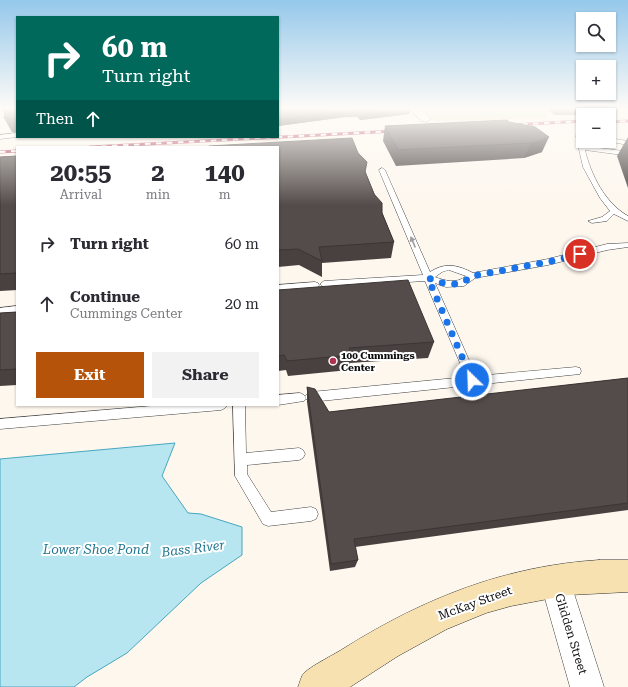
<!DOCTYPE html>
<meta charset="utf-8">
<style>
:root{--surface:#fff;--page:#f2f2f3;--text:#2b2b33;--muted:#7c7c81;--accent:#b45309}
body{margin:0;font-family:"Roboto Serif",serif;background:var(--page);color:var(--text);height:100vh;display:flex;flex-direction:column;font-size:15px;white-space:nowrap}
*{box-sizing:border-box;margin:0}
p{font-size:13px;color:var(--muted)}
.icon{flex:none;width:22px;height:22px;fill:none;stroke:currentColor;stroke-width:2;stroke-linecap:round;stroke-linejoin:round}
.map{position:relative;flex:1;overflow:hidden}
.details{position:absolute;left:16px;top:146px;width:263px;height:260px;display:flex;flex-direction:column;background:var(--surface);border-radius:0px;box-shadow:0 1px 3px #0004}
.details>*{flex:none}
.hud{position:absolute;left:16px;top:16px;width:263px;height:122px;border-radius:0px;box-shadow:0 1px 3px #0004;background:#00695c;color:#fff;overflow:hidden}
.controls{position:absolute;left:576px;top:12px;display:grid;gap:8px}
.controls a{display:grid;place-items:center;width:40px;height:40px;border-radius:0px;background:var(--surface);box-shadow:0 1px 3px #0004;font-size:20px}
.pin{position:absolute;display:grid;place-items:center;width:34px;height:34px;color:#fff;margin:-17px;border:2px solid #fff;border-radius:50%;box-shadow:0 1px 4px #0007}
.me{position:absolute;width:44px;margin:-22px;rotate:336deg;stroke-linejoin:round;filter:drop-shadow(0 0 3px #0008)}
.turn{display:flex;align-items:center;gap:14px;height:84px;padding:0 20px;font-size:18px}
.turn .icon{width:52px;height:52px;stroke-width:2.5}
.turn b{display:block;font-size:28px;line-height:34px}
.then{display:flex;align-items:center;height:38px;padding:0 20px;background:#0003;gap:8px;font-size:15px}
.eta{display:flex;justify-content:space-evenly;align-items:center;height:68px;text-align:center}
.eta b{font-size:24px;font-weight:700;line-height:28px}
.action{display:flex;gap:8px;margin-top:auto;padding:8px 20px}
.action a{flex:1;height:46px;border-radius:0px;background:var(--accent);color:#fff;font-size:16px;font-weight:700;line-height:46px;text-align:center}
.action a+a{background:var(--page);color:var(--text)}
ul{padding:0;list-style:none}
li{display:flex;align-items:center;gap:12px;height:60px;padding:0 20px}
li div{flex:1}
li b{display:block;font-size:15px}
li em{font-style:normal}
.map>svg:first-child{display:block}
.green{fill:#d9e4bb}
.water{fill:#b8e6f0;stroke:#46a7bf}
.lines{fill:none;stroke-linecap:round;stroke-linejoin:round}
.lane-casing{stroke:#404040;stroke-width:1}
.street-casing{stroke:#404040;stroke-width:1}
.secondary-casing{stroke:#2f2f2f;stroke-width:1}
.lane{fill:#fff;fill-rule:evenodd}
.street{fill:#fff;fill-rule:evenodd}
.secondary{fill:#f7e1b0;fill-rule:evenodd}
.rail-casing{stroke:#ae3351;stroke-width:3}
.rail{stroke:#fff;stroke-width:2;stroke-dasharray:5.5;stroke-linecap:butt}
.wall{fill:#484140}
.shaded-wall{fill:#3b3534}
.building{fill:#544c4a;stroke:#3b3534}
.oneway{fill:#9e9e9e}
.route{stroke:#1a73e8;stroke-width:7;stroke-dasharray:0 12.6}
.poi-dot{fill:#ae3351;stroke:#fff;stroke-width:1.5}
.labels{text-anchor:middle;stroke-width:4;stroke-linejoin:round;paint-order:stroke}
.poi-label{font-size:10px;font-weight:bold;fill:#0d0d0d;stroke:#fff;text-anchor:start}
.near-street-label{font-size:12px;fill:#0d0d0d;stroke:#fff}
.near-water-label{font-size:13px;font-style:italic;fill:#237792;stroke:#fff}
</style>
<div class="map">
<svg width="628" height="687" viewBox="0 0 628 687">
<rect width="100%" height="100%" fill="#fdf7ee"/>
<path class="green" d="M420 109H547V118L434 121Z"/>
<path class="water" d="M175 443 162 476 188 513 201 514 242 527V555L201 583 127 653 87 677 74 687H0V459Z"/>
<g class="lines">
<defs>
<path id="lane" d="M17 133V137L0 139V135Z
M579 134 583 135 584 146 623 151 626 153 623 155 585 150C591 175 605 203 628 216V221L614 214 607 221 592 223 588 221 602 217 610 211 600 198 583 167 576 136Z
M609 138 628 141V145L607 141H609Z
M382 168 385 170 430 272C445 262 458 265 473 273L548 259 607 244 628 243V247L607 250 548 265 475 278 464 286 446 287 435 283 476 376 576 367 580 368 581 371 580 374 311 402 307 400 305 397 307 394 311 392 466 377 425 281 324 287 320 284 324 281 423 275 379 170ZM449 270 466 276C457 284 445 281 435 277L442 272Z
M315 282 318 283 319 285 318 287 278 291V285Z
M17 306V312L0 314V308Z
M300 393 304 395 306 398 304 401 278 405V395Z
M163 405H227L225 408 221 410 0 429V419Z
M233 405H245L246 453 299 448 303 450 305 454 303 458 299 460 247 465V474L271 512 311 507 316 509 318 514 316 519 311 521 268 526 263 524 235 476Z"/>
<path id="street" d="M409 109H420L431 119 426 122 422 121Z
M555 566 566 570 570 581 604 687H570L540 581 544 570Z"/>
<path id="secondary" d="M599 560H628V592L569 595 511 606 486 613 447 629 398 656 350 687H298C300 683 301 676 304 673 314 664 334 655 346 647 425 598 505 566 599 560Z"/>
</defs>
<use href="#lane" class="lane-casing"/>
<use href="#street" class="street-casing"/>
<use href="#secondary" class="secondary-casing"/>
<use href="#lane" class="lane"/>
<use href="#street" class="street"/>
<use href="#secondary" class="secondary"/>
<defs>
<path id="rail" d="M609 122 628 121
M511 125 583 121
M90 147 395 131
M0 152 17 151"/>
</defs>
<use href="#rail" class="rail-casing"/>
<use href="#rail" class="rail"/>
</g>
<path class="wall" d="M17 109V133L12 132 4 118V112H3Z
M290 109H410L409 114 360 120 357 117H345L278 126V110Z
M548 109H580V110L577 115H554Z
M507 120 542 152 524 158 396 166 383 141 385 126Z
M628 137V188L617 156Z
M278 147 358 153 394 242 391 258 322 263V277L299 265 278 267Z
M17 156V290L0 291V157Z
M278 290 434 342 428 358 350 363 349 370 288 376 286 370 278 371Z
M17 312V385L0 386V313Z
M628 378V510L355 547 358 560 355 567 330 571 307 402V387L329 412Z"/>
<path class="shaded-wall" d="M2 109H12L13 110 3 112Z
M403 109H410L409 114 360 120V114Z
M346 110 345 117 278 126V119Z
M17 118V130L11 119Z
M549 137 542 152 524 158 531 143Z"/>
<path class="building" d="M5 109H17V118L11 119 4 118Z
M290 109H403L360 114 358 110H346L278 119V110Z
M555 109H580V110H556Z
M507 120 509 122 535 127 549 137 531 143 398 150 385 126Z
M352 138 358 153 367 162 365 172 374 194 382 203V213L394 242 319 247 322 261 298 249 278 250V147H209V146Z
M17 156V273L0 274V157Z
M408 280 434 342 349 348 351 355 287 361 284 355 278 356V290Z
M17 312V369L0 370V313Z
M628 378V503L354 539 358 560 331 564 307 387 315 389 329 412Z"/>
<defs><path id="oneway-solid" d="M-6-.8H1V-3.2L6.5 0L1 3.2V.8H-6Z"/></defs>
<use class="oneway" href="#oneway-solid" transform="translate(413 242) rotate(-113)"/>
<linearGradient id="sky" x2="0" y2="1"><stop stop-color="#95c8eb"/><stop offset="0.53" stop-color="#fefbf7"/><stop offset="1" stop-color="#fefbf7" stop-opacity="0"/></linearGradient>
<rect width="628" height="205" fill="url(#sky)"/>
<g class="lines">
<path class="route" d="M472 380 428 278C445 284 457 289 472 276L548 262 580 254"/>
</g>
<circle class="poi-dot" cx="333" cy="361" r="4"/>
<g class="labels">
<g class="poi-label">
<text x="341" y="359">100 Cummings<tspan x="341" dy="12">Center</tspan></text>
</g>
<g class="near-street-label">
<text transform="translate(475 603) rotate(-20)" y="4">McKay Street</text>
<text transform="translate(571 634) rotate(73)" y="4">Glidden Street</text>
</g>
<g class="near-water-label">
<text transform="translate(193 548) rotate(-7)" y="5">Bass River</text>
<text x="96" y="554">Lower Shoe Pond</text>
</g>
</g>
</svg>
<div class="controls">
<a><svg class="icon" aria-label="search" viewBox="0 0 24 24"><circle cx="10" cy="10" r="6"/><path d="M15 15l6 6"/></svg></a>
<a>+</a>
<a>−</a>
</div>
<div class="pin" style="left:580px;top:254px;background:#d93025"><svg class="icon" aria-label="arrive" viewBox="0 0 24 24"><path d="M6 21V4h12l-3 4 3 4H6"/></svg></div>
<svg class="me" style="left:472px;top:380px" viewBox="-20 -20 40 40"><circle r="17" fill="#1a73e8" stroke="#fff" stroke-width="3"/><path d="M0-11L8 9 0 5-8 9z" fill="#fff"/></svg>
<div class="hud">
<div class="turn"><svg class="icon" aria-label="right" viewBox="0 0 24 24"><path d="M7 20v-9h11M14 6l5 5-5 5"/></svg><div><b>60 m</b>Turn right</div></div>
<div class="then">Then<svg class="icon" aria-label="ahead" viewBox="0 0 24 24"><path d="M12 20V5M6 11l6-6 6 6"/></svg></div>
</div>
<section class="details">
<div class="eta">
<div><b>20:55</b><p>Arrival</p></div>
<div><b>2</b><p>min</p></div>
<div><b>140</b><p>m</p></div>
</div>
<ul>
<li><svg class="icon" aria-label="right" viewBox="0 0 24 24"><path d="M7 20v-9h11M14 6l5 5-5 5"/></svg><div><b>Turn right</b></div><em>60 m</em></li>
<li><svg class="icon" aria-label="ahead" viewBox="0 0 24 24"><path d="M12 20V5M6 11l6-6 6 6"/></svg><div><b>Continue</b><p>Cummings Center</p></div><em>20 m</em></li>
</ul>
<div class="action"><a>Exit</a><a>Share</a></div>
</section>
</div>
